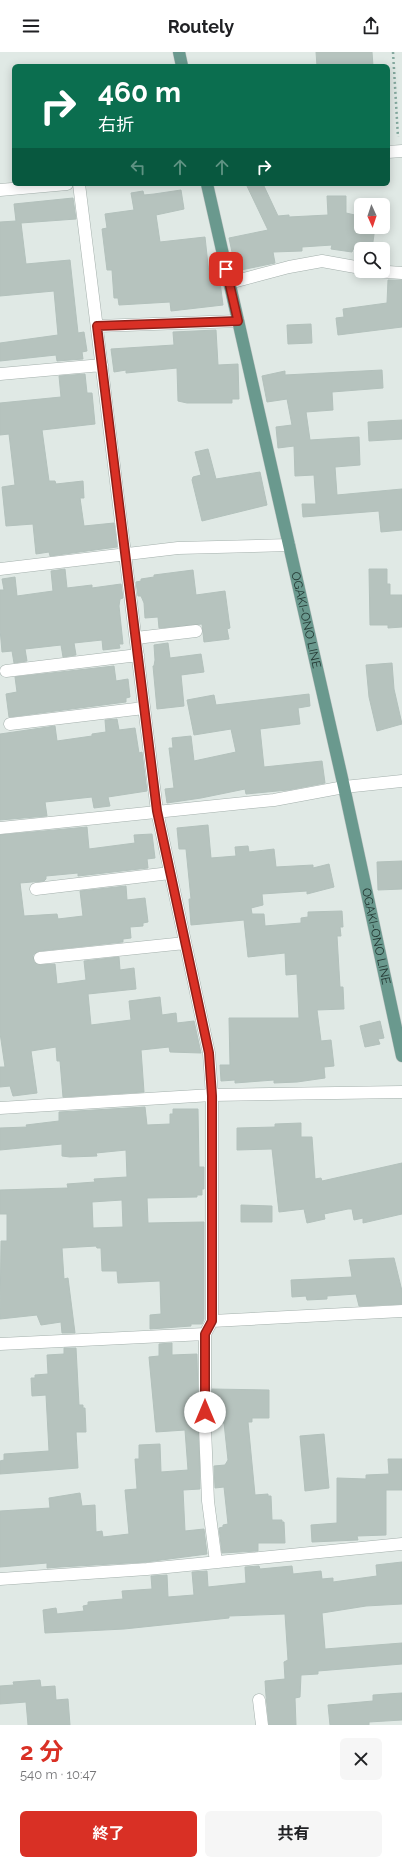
<!DOCTYPE html>
<html lang="ja">
<meta charset="utf-8">
<style>
:root{--surface:#fff;--page:#f6f6f6;--text:#202124;--muted:#757577;--accent:#d93025}
body{margin:0;font-family:Raleway,"Noto Sans JP",sans-serif;background:var(--page);color:var(--text);height:100vh;display:flex;flex-direction:column;font-size:15px;white-space:nowrap}
*{box-sizing:border-box;margin:0}
p{font-size:13px;color:var(--muted)}
.icon{flex:none;width:22px;height:22px;fill:none;stroke:currentColor;stroke-width:2;stroke-linecap:round;stroke-linejoin:round}
.map{position:relative;height:1673px;overflow:hidden}
.side{display:flex;flex-direction:column;background:var(--surface);flex:1}
.side>*{flex:none}
.top-card{position:absolute;left:12px;top:12px;width:378px;height:122px;border-radius:6px;box-shadow:0 2px 10px #0003;background:#0b6e4f;color:#fff;overflow:hidden}
.needle{width:26px;rotate:177deg}
.controls{position:absolute;left:354px;top:146px;display:grid;gap:8px}
.controls a{display:grid;place-items:center;width:36px;height:36px;border-radius:6px;background:var(--surface);box-shadow:0 2px 10px #0003;font-size:20px}
.pin{position:absolute;display:grid;place-items:center;width:34px;height:34px;color:#fff;margin:-17px;border-radius:8px;box-shadow:0 2px 6px #0006}
.me{position:absolute;width:44px;margin:-22px;rotate:0deg;stroke-linejoin:round;filter:drop-shadow(0 0 3px #0008)}
.turn{display:flex;align-items:center;gap:14px;height:84px;padding:0 20px;font-size:18px}
.turn .icon{width:52px;height:52px;stroke-width:2.5}
.turn b{display:block;font-size:28px;line-height:34px}
.lanes{display:flex;align-items:center;height:38px;padding:0 20px;background:#0003;justify-content:center;gap:20px;direction:ltr}
.lanes .off{opacity:.35}
.round{display:grid;place-items:center;flex:none;width:42px;height:42px;border-radius:6px;background:var(--page)}
.headline{display:flex;align-items:center;justify-content:space-between;height:68px;padding:0 20px}
h1{font-size:24px;font-weight:700;line-height:30px;color:var(--accent)}
.cta{display:flex;gap:8px;margin-top:auto;padding:8px 20px}
.cta a{flex:1;height:46px;border-radius:6px;background:var(--accent);color:#fff;font-size:16px;font-weight:700;line-height:46px;text-align:center}
.cta a+a{background:var(--page);color:var(--text)}
header{display:flex;justify-content:space-between;align-items:center;height:52px;padding:0 20px;background:var(--surface);font-size:18px;font-weight:700}
.map>svg:first-child{display:block}
.building{fill:#b6c3be;stroke:#b3c1bc;fill-rule:evenodd}
.lines{fill:none;stroke-linecap:round;stroke-linejoin:round}
.minor-casing{stroke:#a4b0ac;stroke-width:13}
.major-casing{stroke:#bdc3c2;stroke-width:13}
.path{stroke:#84a89e;stroke-width:2.5;stroke-dasharray:2 3;stroke-linecap:butt}
.minor{stroke:#fff;stroke-width:12}
.major{stroke:#6a998e;stroke-width:12}
.route-casing{stroke:#8d1f18;stroke-width:10}
.route{stroke:#d93025;stroke-width:7}
.labels{text-anchor:middle;stroke-width:4;stroke-linejoin:round;paint-order:stroke}
.street-label{font-size:12px;fill:#233732;stroke:#f0f6f3}
</style>
<header><svg class="icon" aria-label="menu" viewBox="0 0 24 24"><path d="M4 6h16M4 12h16M4 18h16"/></svg>Routely<svg class="icon" aria-label="share" viewBox="0 0 24 24"><path d="M12 15V3M7 8l5-5 5 5M5 13v7h14v-7"/></svg></header>
<div class="map">
<svg width="402" height="1673" viewBox="0 0 402 1673">
<rect width="100%" height="100%" fill="#e0e9e5"/>
<path class="building" d="M316 0H372L373 14H317Z
M246 132H263L278 164 289 163V165L328 163 327 144H346V161L355 163V165L361 166V175H375L372 197H353L352 200 331 197 332 193 302 195V199L273 200 275 211 236 219 229 186 268 178Z
M181 138 184 157 156 163 160 190 205 185 210 231 220 230 223 253 171 259 170 250 119 253 118 246H114L112 218H107L102 177 107 176 105 162 134 158 131 141 143 139 144 143 154 142Z
M73 146 76 167 21 171 26 212 70 208 78 281 84 280 87 299 82 300 83 307 57 309 56 303 0 309V291L58 283 54 239 0 244V170L16 169 14 152Z
M388 228H402V275L338 283 336 266 344 265 343 257 387 251Z
M311 272 312 291 288 292 287 273Z
M216 278 218 313 238 312 239 347H232V351H187L178 349 177 316 126 321V318L114 320 111 297 174 293 173 280Z
M382 318 383 336 332 340 333 358 306 360 310 388 359 385 360 413 335 415 337 443 402 437V478L381 480 379 459 303 465 302 452H316L314 423 295 424 294 394 278 396 276 375 292 373 287 347 267 350 262 324 285 319V323Z
M85 322 87 341H92L95 372 42 378 49 429H55L56 432 83 429 84 446H80L84 474 114 471 117 495 50 504 49 500 36 502 33 472 6 474 2 435 15 433 9 382 0 383V351L61 345 59 324Z
M402 368V387L369 389 368 370Z
M208 397 216 427 260 420 267 453 202 469 192 428 193 425 201 423 195 400Z
M65 517 67 536 92 533V536L121 532 123 546 120 547 119 554 123 592H119L120 596 103 598 102 588 74 591 76 603 63 605 61 593 25 597 27 609 14 611 12 599 2 600 0 577V538H4L2 527 15 525 17 544 53 539 51 519Z
M369 517H387V532H390V543H402V575L388 576V573H370Z
M193 518 196 543 225 539 230 576 227 577 229 587 204 590 202 572 159 576 158 565 145 566 144 551 141 544H138L136 530 141 529V527L154 525V523Z
M168 591 170 606 201 602 204 620 181 623 184 654 157 657 153 614H154L155 608 154 593Z
M392 611 394 637 402 672 377 679 369 645 366 613Z
M114 614 116 629 128 627 130 645 126 646V650L9 665 6 642 17 640 15 625Z
M309 642 310 654 298 656 300 672 260 677 264 715 322 709 325 731 288 738 246 742 245 737 201 746 167 751 165 737 174 736 169 696H173L172 686 191 684 194 709 236 700 231 677 194 683 187 648 214 643 216 653Z
M117 667 119 678 135 676 139 701 142 700 147 739 108 745 110 754 94 756 92 745 45 750 47 764 0 768V682L55 674 57 689 92 684V682L106 680 105 668Z
M208 773 211 806 236 804 235 795 248 794 249 800 274 797 276 815 313 813V816L329 812 334 835 307 842V839L262 842 263 853 251 856 252 862H264L265 874 301 871V866L308 865V860L342 859 343 875H340L341 884H337L340 935H343L344 957 317 958 321 989 331 988 334 1014 324 1015 325 1026 297 1030 274 1031V1028L235 1031V1028L221 1029 220 1013H230L229 966H299L297 922 286 923 285 901 248 905 244 868 191 873 189 847H191L186 797H179L177 776Z
M87 775 89 797 135 791 134 783 152 782 155 806 147 807 148 816 78 824V821L46 824V827L44 829 20 831 24 864 57 862 58 867 83 864 80 839 126 834 127 848 145 846 148 870 143 871V874L130 875 131 886 123 887V890L39 899 33 903 34 910 40 913 55 912 57 932 86 928 84 909 119 905 120 918 134 916 136 937 88 942 91 973 131 968 129 949 160 945 162 963 176 961 177 971 194 969 201 1001 170 1000 169 995 141 998 144 1040 63 1045 60 1009H57L56 995 31 999 37 1041 13 1044 10 1034 0 1035V1015H5L0 981V783Z
M402 809V837L378 838 377 810Z
M380 969 384 986 378 987 380 992 365 995 360 974Z
M145 1055 147 1073 170 1072V1062H173V1057H198L199 1115H204V1137H202V1143H197V1145L147 1146 148 1171 204 1170V1267L202 1272H191V1274L150 1277V1263L161 1262 160 1229 118 1231 117 1219H102L101 1196H97L96 1194 62 1196 64 1227 68 1226 75 1281H62L61 1270 41 1273 37 1263 0 1267 1 1189H7V1162H0V1138L68 1136 67 1132 95 1130 94 1127 127 1125 126 1098 96 1101 97 1104 70 1105 62 1104V1092L0 1098V1076L27 1075 26 1073 59 1069V1060ZM122 1148 123 1175 93 1176 92 1150Z
M301 1071V1085H312L315 1127 321 1126 322 1129 402 1111V1162L363 1171V1166L354 1168 352 1157H348L324 1162 325 1167 307 1171 304 1157 279 1160 272 1097 237 1098V1076L275 1075V1072Z
M241 1153 272 1154V1170H241Z
M394 1206 402 1239V1252L359 1254 356 1242 327 1244V1247L307 1248 306 1244 292 1245 291 1228 352 1225 349 1208Z
M172 1291V1303L197 1302 200 1437 183 1438 185 1479 204 1477 207 1502 146 1510 60 1515 47 1516V1511L0 1515V1459L50 1456 49 1446 80 1441 82 1454 95 1453 96 1480 102 1479 103 1485 129 1482 125 1438 137 1437 135 1407H139V1393L160 1392 161 1420 188 1418 185 1378 156 1380 149 1305 159 1304V1292Z
M64 1296H76L79 1353H83V1356H85L86 1380H76L78 1416 0 1422V1409L4 1408V1402L49 1399 46 1343 32 1344 31 1326H35V1323L48 1322 47 1303 64 1302Z
M212 1337 269 1338V1366H252V1370H248L255 1443 268 1442V1444H271L272 1468H282V1470H284L285 1491H258V1499L222 1501 219 1476 223 1475V1473L228 1472 224 1435 215 1436 214 1414 225 1413 228 1408 224 1371H212Z
M324 1382 329 1436 305 1439 300 1384Z
M388 1407H402V1438H386V1483L357 1484 358 1488 312 1490 311 1473 337 1471V1426L366 1427V1423L389 1422Z
M402 1510V1552L366 1554 322 1561 325 1597 402 1591V1612L318 1619V1622L301 1623 300 1645 295 1646 296 1673H269L266 1644 265 1629 285 1627 284 1610 288 1608 285 1562 229 1564V1566L124 1577 45 1581 43 1558 56 1556 57 1562 84 1559 83 1554 88 1553V1550L123 1547 122 1539 152 1537 151 1524 167 1523 168 1545 194 1543 192 1520 207 1519 208 1535 246 1531 245 1515 259 1514 260 1517 292 1514 293 1522 321 1519 322 1527 333 1526V1530L377 1524 376 1513Z
M40 1628 41 1635 55 1634 56 1648 68 1647 70 1673H28L26 1650 0 1652V1634L14 1633 13 1630Z
M402 1641V1668L369 1670V1673H330L328 1653 373 1649V1643Z"/>
<g class="lines">
<defs>
<path id="minor" d="M388 100 402 99
M79 132 157 759 209 1001 212 1043V1269L205 1282V1376L208 1449 216 1510
M0 138 67 132
M375 219 402 221
M229 231 289 215 322 209 361 216
M97 274 238 269
M0 322 102 313
M0 517 178 496 289 493
M136 586 196 579
M6 619 138 603
M10 672 144 656
M0 776 274 748 344 735 402 729
M36 837 170 821
M40 906 185 891
M0 1056 212 1043 402 1040
M212 1269 402 1259
M0 1292 205 1282
M0 1527 147 1517 402 1492
M259 1648 262 1673"/>
<g id="major">
<path d="M179 0 182 14"/>
<path id="s1" d="M207 132 344 735 402 1004"/>
</g>
</defs>
<use href="#minor" class="minor-casing"/>
<use href="#major" class="major-casing"/>
<path class="path" d="M393 0 398 85"/>
<use href="#minor" class="minor"/>
<use href="#major" class="major"/>
</g>
<g class="lines">
<defs>
<path id="route" d="M205 1360V1282L212 1269V1044L209 1001 157 759 97 274 238 269 226 217"/>
</defs>
<use href="#route" class="route-casing"/>
<use href="#route" class="route"/>
</g>
<g class="labels">
<g class="street-label">
<text dy="4" stroke="none"><textPath href="#s1" startOffset="447">OGAKI-ONO LINE</textPath></text>
<text dy="4" stroke="none"><textPath href="#s1" startOffset="771">OGAKI-ONO LINE</textPath></text>
</g>
</g>
</svg>
<div class="controls">
<a><svg class="needle" viewBox="-14 -14 28 28"><path d="M0-13l5 13h-10z" fill="#e53935"/><path d="M0 13l5-13h-10z" fill="#757577"/></svg></a>
<a><svg class="icon" aria-label="search" viewBox="0 0 24 24"><circle cx="10" cy="10" r="6"/><path d="M15 15l6 6"/></svg></a>
</div>
<div class="pin" style="left:226px;top:217px;background:#d93025"><svg class="icon" aria-label="arrive" viewBox="0 0 24 24"><path d="M6 21V4h12l-3 4 3 4H6"/></svg></div>
<svg class="me" style="left:205px;top:1360px" viewBox="-20 -20 40 40"><circle r="19" fill="#fff"/><path d="M0-13L10 11 0 6-10 11z" fill="#d93025"/></svg>
<div class="top-card">
<div class="turn"><svg class="icon" aria-label="right" viewBox="0 0 24 24"><path d="M7 20v-9h11M14 6l5 5-5 5"/></svg><div><b>460 m</b>右折</div></div>
<div class="lanes"><svg class="icon off" aria-label="left" viewBox="0 0 24 24"><path d="M17 20v-9H6M10 6l-5 5 5 5"/></svg><svg class="icon off" aria-label="ahead" viewBox="0 0 24 24"><path d="M12 20V5M6 11l6-6 6 6"/></svg><svg class="icon off" aria-label="ahead" viewBox="0 0 24 24"><path d="M12 20V5M6 11l6-6 6 6"/></svg><svg class="icon" aria-label="right" viewBox="0 0 24 24"><path d="M7 20v-9h11M14 6l5 5-5 5"/></svg></div>
</div>
</div>
<section class="side">
<div class="headline"><div><h1>2 分</h1><p>540 m · 10:47</p></div><a class="round"><svg class="icon" aria-label="close" viewBox="0 0 24 24"><path d="M6 6l12 12M18 6L6 18"/></svg></a></div>
<div class="cta"><a>終了</a><a>共有</a></div>
</section>
